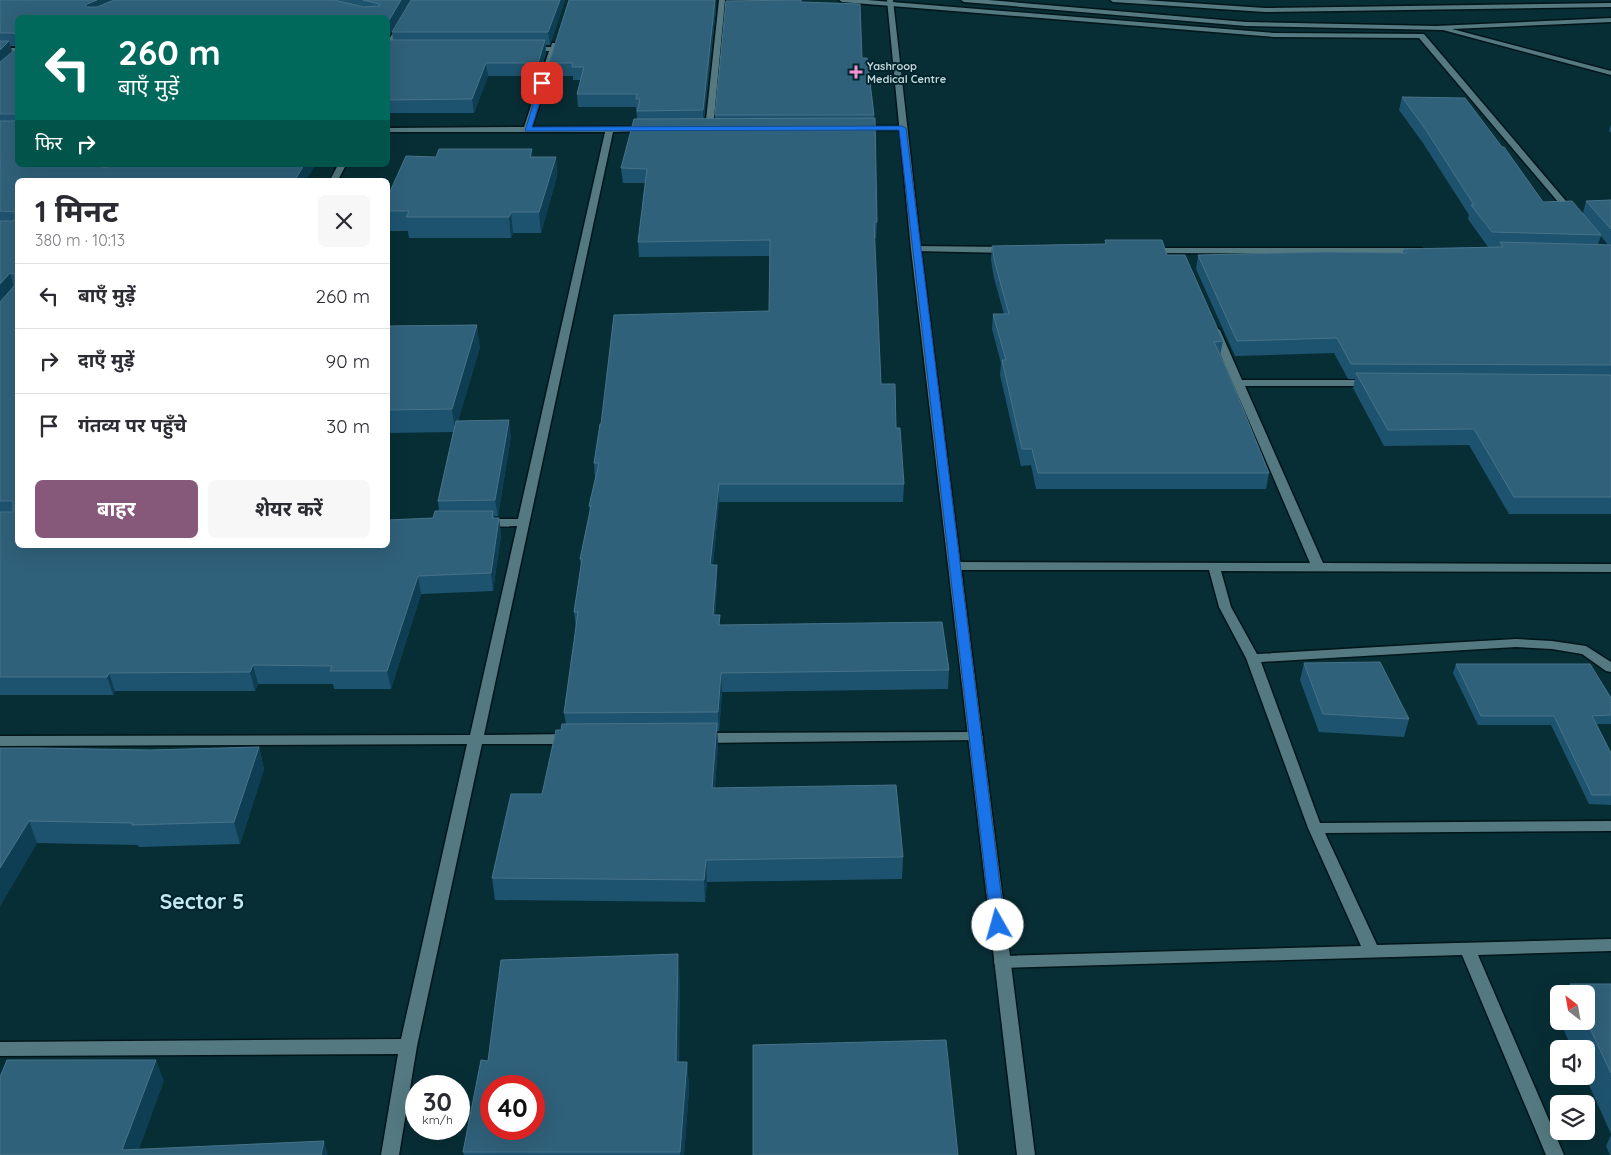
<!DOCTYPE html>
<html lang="hi">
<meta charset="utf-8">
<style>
:root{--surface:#fff;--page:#f7f7f7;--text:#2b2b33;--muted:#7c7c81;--line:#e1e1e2;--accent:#86597b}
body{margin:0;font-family:Quicksand,"Noto Sans Devanagari",sans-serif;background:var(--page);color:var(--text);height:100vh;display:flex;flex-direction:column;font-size:19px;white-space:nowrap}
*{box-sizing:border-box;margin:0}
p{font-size:16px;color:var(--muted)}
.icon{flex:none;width:28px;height:28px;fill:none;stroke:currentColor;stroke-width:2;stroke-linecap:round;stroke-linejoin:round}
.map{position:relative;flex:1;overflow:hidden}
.side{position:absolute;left:15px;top:178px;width:375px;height:370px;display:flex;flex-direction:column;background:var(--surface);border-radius:8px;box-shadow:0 5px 20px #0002}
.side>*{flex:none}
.banner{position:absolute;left:15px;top:15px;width:375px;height:152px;border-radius:8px;box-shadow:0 5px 20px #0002;background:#00695c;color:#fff;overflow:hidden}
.needle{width:32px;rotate:329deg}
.controls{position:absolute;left:1550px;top:985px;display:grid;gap:10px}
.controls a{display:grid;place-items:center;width:45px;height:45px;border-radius:8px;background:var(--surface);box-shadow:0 5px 20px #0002;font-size:25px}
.speed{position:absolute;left:405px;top:1075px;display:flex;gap:10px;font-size:25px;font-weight:700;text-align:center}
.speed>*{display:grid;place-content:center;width:65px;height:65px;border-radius:50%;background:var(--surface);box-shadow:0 5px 20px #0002;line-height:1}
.speed small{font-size:12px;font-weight:400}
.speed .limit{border:8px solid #d22;background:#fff;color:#111}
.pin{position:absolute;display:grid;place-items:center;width:42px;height:42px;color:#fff;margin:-21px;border-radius:10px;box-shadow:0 2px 8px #0006}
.me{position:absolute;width:55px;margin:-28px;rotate:353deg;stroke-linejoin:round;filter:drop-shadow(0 0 4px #0008)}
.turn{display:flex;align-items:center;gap:18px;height:105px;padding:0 20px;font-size:22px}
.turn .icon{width:65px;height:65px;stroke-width:2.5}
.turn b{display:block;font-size:35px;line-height:42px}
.then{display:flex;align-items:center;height:48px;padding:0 20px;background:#0003;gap:10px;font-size:19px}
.round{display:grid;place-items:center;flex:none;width:52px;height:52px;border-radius:8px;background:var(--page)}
.overview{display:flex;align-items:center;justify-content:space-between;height:85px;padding:0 20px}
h1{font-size:30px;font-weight:700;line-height:38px}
.button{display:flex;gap:10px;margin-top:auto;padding:10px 20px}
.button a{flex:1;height:58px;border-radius:8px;background:var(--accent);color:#fff;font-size:20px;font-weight:700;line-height:58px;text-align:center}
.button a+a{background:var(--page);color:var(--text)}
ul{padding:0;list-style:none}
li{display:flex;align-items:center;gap:15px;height:65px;padding:0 20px;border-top:1px solid var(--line)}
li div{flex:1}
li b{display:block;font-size:19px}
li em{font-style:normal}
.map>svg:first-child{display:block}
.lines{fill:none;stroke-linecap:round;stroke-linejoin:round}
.minor-casing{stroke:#00151a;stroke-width:3}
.tertiary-casing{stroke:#00151a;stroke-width:3}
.secondary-casing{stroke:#00151a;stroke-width:3}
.minor{fill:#547980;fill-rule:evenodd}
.tertiary{fill:#547980;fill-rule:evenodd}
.secondary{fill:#547980;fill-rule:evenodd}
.wall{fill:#1e536f;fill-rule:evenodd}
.shaded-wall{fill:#0e3e53}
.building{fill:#30617a;stroke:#477389;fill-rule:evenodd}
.route{fill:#1a73e8;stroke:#114b97}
.poi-dot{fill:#f591d2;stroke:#00242b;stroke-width:2}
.labels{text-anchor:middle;stroke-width:4;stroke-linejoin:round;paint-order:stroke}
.far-poi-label{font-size:11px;font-weight:bold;fill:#c2d5d9;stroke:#00242b;text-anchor:start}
.near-district-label{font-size:21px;font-weight:bold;fill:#c1e9f1;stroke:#00242b}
</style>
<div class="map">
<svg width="1611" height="1155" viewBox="0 0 1611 1155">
<rect width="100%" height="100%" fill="#082e35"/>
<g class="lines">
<defs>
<path id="minor" d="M412 0H418L392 46 388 48V41Z
M719 0H725L713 129 709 131 705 129Z
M839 0H867L1274 33 1424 34 1577 214 1576 216H1570L1419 38 1274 37 842 2Z
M552 43H558V49L532 127H647L651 129 647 131 613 132 484 735 570 734 575 736 577 739 575 742 570 744H482L417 1046 399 1155H381L398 1054 0 1056V1042L401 1039 467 744 0 746V736L470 735 517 526 482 527 476 523 482 519H518L605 132H388V128L524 127 549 51H529L525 49 529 47H551Z
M0 48H18V52H0Z
M854 126H902L906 128 902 130H854Z
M338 165H346L338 180H330Z
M916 246 1008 247 1013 250 1008 253 913 251 911 249Z
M1148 248H1421L1426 251 1421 254 1145 253V249Z
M1215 327 1220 330 1242 380H1370L1375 383 1370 386H1245L1323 563 1611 564V572L1221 571 1231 607 1257 654 1516 639 1552 641 1586 646 1611 662V672L1606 671 1582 654 1552 649 1516 647 1261 662 1320 823 1611 821V831L1325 833 1377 945 1611 939V951L1478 955 1564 1155H1546L1462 955 1002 968 996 967 994 962 996 957 1002 956 1361 946 1308 828 1246 658 1219 607 1209 570H955L949 566 955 562 1310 563 1210 330Z
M976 732 981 734 983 737 981 740 702 743 697 741 695 738 697 735 702 733Z"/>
<path id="tertiary" d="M887 0H893L921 249 1035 1155H1017L911 249Z"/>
<path id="secondary" d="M961 0H988L1246 22 1436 26 1611 18V22L1452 29 1611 71V75L1443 30 1246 26 964 2Z
M1110 0H1144L1265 8 1611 3V7L1265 12 1113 2Z"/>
</defs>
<use href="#minor" class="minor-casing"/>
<use href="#tertiary" class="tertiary-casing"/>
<use href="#secondary" class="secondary-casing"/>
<use href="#minor" class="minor"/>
<use href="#tertiary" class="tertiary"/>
<use href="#secondary" class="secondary"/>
</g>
<path class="wall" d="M0 0H410L388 38V18L18 165H315L306 180H18V545L433 518 439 511 438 501 453 432 388 433V326L480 347 458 421 511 436 498 516H494V518H499L501 535 493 591 421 594 391 689H334L333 684H258L255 691H115L113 695H0ZM10 46H16V49L12 52Z
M411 0H565L550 45H546V53L539 76H488L474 113H388V40H393L392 32Z
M801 2 862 58 874 115 877 222 876 238H874L881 384 896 428 904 484 903 502H719L713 565 717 583 715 615 720 625 949 670 948 689 722 692 719 731H717L718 745 715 788 903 857 902 879 707 882 705 902 495 900 492 878 542 794 561 730 566 724 564 713 576 628 574 612 581 566 580 559 590 513 589 506 595 479 594 463 601 424 769 311 770 256 639 257 638 242 645 183H623L621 168 637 119 636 107H578L577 94 581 80H573V76H550L549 63 716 9 704 119H715V115Z
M1402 97 1543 202 1583 213 1586 201 1611 200V514H1509L1469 445 1384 446 1353 388 1355 379H1348L1334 353 1235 356 1196 269 1198 255 1403 253 1404 249 1488 247 1468 219 1469 215 1423 143 1399 110ZM1601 236 1608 245 1598 244Z
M1611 124V133L1609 131Z
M533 157H556L557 176 541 233H513L511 238H409L408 231H388V196Z
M1105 240 1167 255 1223 341 1220 356 1269 473 1266 489H1036L1031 465 1021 466 1000 375 1001 363 992 329 993 314H1004L994 278 991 260 992 246 1105 244Z
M1304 663 1409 719 1404 737 1319 732 1300 680Z
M1456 664 1611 698V724H1597L1611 753V805L1589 804 1551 725H1478L1453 673Z
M259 747 264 769 240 844 139 847 138 845 37 843 0 906V748L150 750Z
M680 980 679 1062H687L689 1089 684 1155H464L463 1152 488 1061Z
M1570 984H1611V1134L1585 1076H1586V1049H1572L1560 1021H1586V994H1566Z
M1611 1135V1155H1610L1606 1146Z"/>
<path class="shaded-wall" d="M97 0H127L88 18 85 5Z
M401 0H410L388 38V22Z
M560 0H565L550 45 548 32Z
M715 0 716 9 703 124V110Z
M545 40 546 53 539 76 538 63Z
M9 41 13 54 0 67V50Z
M486 63 488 76 474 113 472 99Z
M532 149 534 169 530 157Z
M556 157 557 176 541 233 539 212Z
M99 165H114L102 180 98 166Z
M304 165H315L306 180H295Z
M511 212 513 233 511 238 509 217Z
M10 273 14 288 0 305V284Z
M477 325 480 347 455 432 452 409Z
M509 420 511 436 498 516 495 500Z
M719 484V502L711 583 710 565Z
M499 518 501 535 493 591 491 573Z
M717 565V583L714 634 713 615Z
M418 576 421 594 391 689 387 671Z
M253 665 258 684 255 691 250 672Z
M109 673 115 691 113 695 107 677Z
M721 673 722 692 719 731 718 712Z
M717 723 718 745 713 810 712 788Z
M259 747 264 769 240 844 234 822Z
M29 821 37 843 0 906V868Z
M706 860 707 882 705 902 704 880Z
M678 954 680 980 678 1089 676 1062Z
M156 1060 164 1081 137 1155 122 1150Z
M687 1062 689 1089 684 1155H680Z
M324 1141 328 1155H321Z"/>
<path class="building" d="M0 0H97L85 5 87 7H97L114 0H334L364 7 380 6 379 4 363 0H401L388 22V18H18V165H99L98 166 108 168 110 165H304L295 180H18V545H388V520L433 518 435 511H493L492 518H499L491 573 418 576 387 671H330L332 666 253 665 250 672 109 673 107 677H0V512H13V501H0V302L15 285V274L10 273 0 284V221H13L15 219V212L0 211V121H14L16 119 15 114H0V62L16 49V35L14 33H0Z
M411 0H560L548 32H392Z
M569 0H715L703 110 637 111 640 99H636L637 94H577L584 67H572L573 63H549Z
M801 0V2L860 4 862 58H867L874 115H715L726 1Z
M388 40H545L538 63H486L472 99 388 100Z
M0 41H9L0 50Z
M1402 97 1465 98 1502 147H1504L1543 202 1572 201 1601 235 1492 232 1471 205H1474L1426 130Z
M875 118 877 222H874L881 384H895L896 428H900L904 484H719L710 565H717L713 615H720L719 625 942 622 949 670 721 673 718 712 564 713 578 612H574L582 559H580L591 506H589L599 463H594L600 424H601L614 315 769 311 770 240 638 242 647 169 621 168 634 119Z
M439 149H532L530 157H556L539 212H511L509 217H406L409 211H388V196L406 156 436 157Z
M1611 200V229L1586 201Z
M1105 240H1162L1167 255H1185L1223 341 1214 342 1228 372 1269 473H1038L1032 449H1022L1002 360H1006L993 314H1009L995 263 992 246 1106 244Z
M1500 242 1611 245V365L1351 364 1337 338 1237 341 1198 255 1327 252 1407 253 1404 249 1503 247Z
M477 325 452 409 388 410V326Z
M1356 373 1611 375V497H1514L1474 429 1388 430Z
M509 420 495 500 438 501 456 421Z
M1380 662 1409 719 1323 714 1304 663Z
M1456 664H1590L1611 698V715L1592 716 1611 753V795H1592L1554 716H1481Z
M717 723 712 788 896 785 903 857 706 860 704 880 492 878 511 794H542L556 730H561L562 724Z
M259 747 234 822 132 825V823L29 821 0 868V748H38L150 750Z
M678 954 676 1062H687L680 1152H463L481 1060 488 1061 501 960ZM491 1086H534V1129H491Z
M1570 984H1611V1073L1586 1020V994H1574Z
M946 1040 958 1155H753V1045Z
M7 1060H156L122 1150 324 1141 321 1155H0V1077Z"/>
<path class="route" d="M540 81 546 83 532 127 902 126 906 128 1005 925 1003 929 998 930 993 929 991 925 899 130 525 131Z"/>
<path class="poi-dot" d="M853.5 64.5h5v5h5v5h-5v5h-5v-5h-5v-5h5z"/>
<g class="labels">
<g class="far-poi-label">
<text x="867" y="70">Yashroop<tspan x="867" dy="13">Medical Centre</tspan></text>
</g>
<g class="near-district-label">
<text x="202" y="909">Sector 5</text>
</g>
</g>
</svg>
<div class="controls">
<a><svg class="needle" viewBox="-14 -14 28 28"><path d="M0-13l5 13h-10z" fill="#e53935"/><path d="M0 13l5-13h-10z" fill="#7c7c81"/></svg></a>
<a><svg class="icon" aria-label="sound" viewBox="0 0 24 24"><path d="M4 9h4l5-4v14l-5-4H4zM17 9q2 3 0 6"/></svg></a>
<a><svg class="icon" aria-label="layers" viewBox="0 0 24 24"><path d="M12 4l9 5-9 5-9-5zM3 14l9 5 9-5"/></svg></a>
</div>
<div class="speed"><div>30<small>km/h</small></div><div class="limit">40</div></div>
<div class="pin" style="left:542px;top:83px;background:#d93025"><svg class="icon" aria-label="arrive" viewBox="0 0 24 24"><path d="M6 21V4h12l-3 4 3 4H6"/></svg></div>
<svg class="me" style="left:998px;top:925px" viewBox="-20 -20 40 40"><circle r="19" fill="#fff"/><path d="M0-13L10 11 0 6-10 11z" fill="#1a73e8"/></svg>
<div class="banner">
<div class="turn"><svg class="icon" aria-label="left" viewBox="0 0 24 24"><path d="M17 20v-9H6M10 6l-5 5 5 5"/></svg><div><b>260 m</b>बाएँ मुड़ें</div></div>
<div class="then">फिर<svg class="icon" aria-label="right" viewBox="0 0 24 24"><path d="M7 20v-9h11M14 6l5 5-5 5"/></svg></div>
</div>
<section class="side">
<div class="overview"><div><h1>1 मिनट</h1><p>380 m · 10:13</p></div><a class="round"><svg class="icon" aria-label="close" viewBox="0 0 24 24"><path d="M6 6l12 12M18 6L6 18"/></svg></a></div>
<ul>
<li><svg class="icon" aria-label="left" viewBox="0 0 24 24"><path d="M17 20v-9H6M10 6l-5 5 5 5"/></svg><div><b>बाएँ मुड़ें</b></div><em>260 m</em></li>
<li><svg class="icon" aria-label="right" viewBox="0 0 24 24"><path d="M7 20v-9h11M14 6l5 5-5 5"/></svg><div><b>दाएँ मुड़ें</b></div><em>90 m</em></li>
<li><svg class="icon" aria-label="arrive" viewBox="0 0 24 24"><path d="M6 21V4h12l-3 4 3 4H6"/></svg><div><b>गंतव्य पर पहुँचे</b></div><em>30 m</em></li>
</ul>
<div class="button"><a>बाहर</a><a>शेयर करें</a></div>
</section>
</div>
